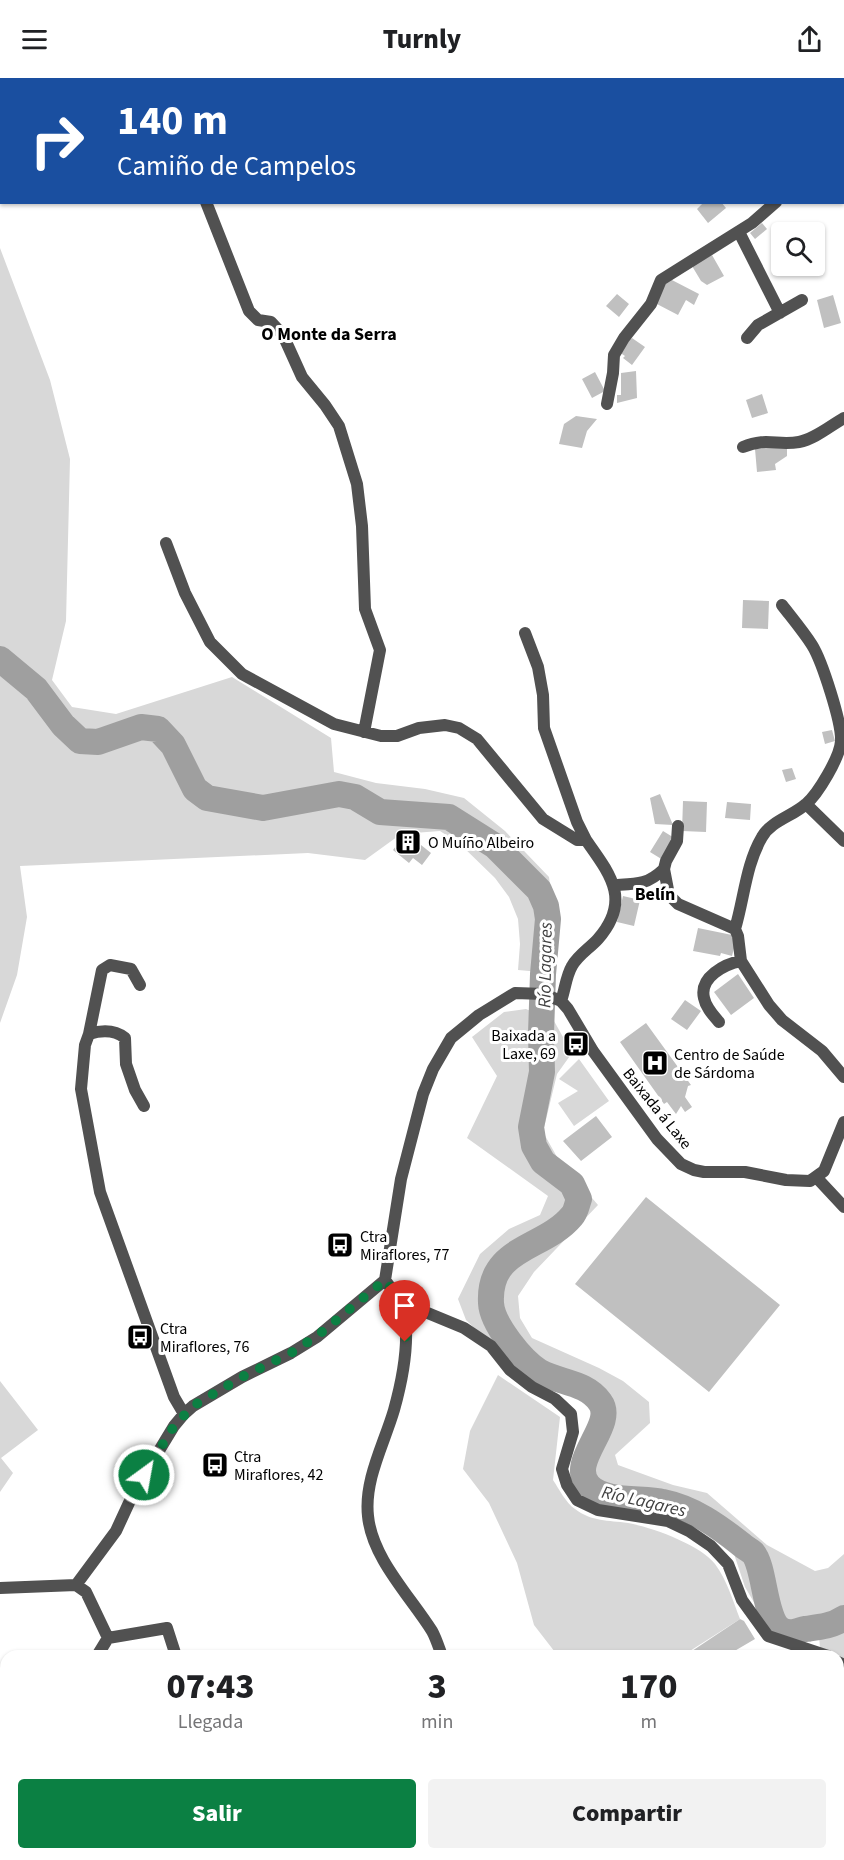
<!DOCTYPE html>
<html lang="es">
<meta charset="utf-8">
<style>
:root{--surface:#fff;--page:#f2f2f2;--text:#202124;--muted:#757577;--accent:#0b8043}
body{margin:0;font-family:"Source Sans 3",sans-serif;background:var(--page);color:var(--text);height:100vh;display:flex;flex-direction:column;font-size:22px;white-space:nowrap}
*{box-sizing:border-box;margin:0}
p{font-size:20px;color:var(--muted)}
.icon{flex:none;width:33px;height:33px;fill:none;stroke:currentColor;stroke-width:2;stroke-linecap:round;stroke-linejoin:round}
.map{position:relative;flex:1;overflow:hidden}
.side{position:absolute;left:0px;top:1572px;width:844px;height:210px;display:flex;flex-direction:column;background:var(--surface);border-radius:18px 18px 0 0;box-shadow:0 2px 4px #0004}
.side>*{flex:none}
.hud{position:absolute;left:0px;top:0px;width:844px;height:126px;box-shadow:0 2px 4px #0004;background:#1a4fa0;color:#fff;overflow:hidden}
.controls{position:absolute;left:771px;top:144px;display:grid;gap:12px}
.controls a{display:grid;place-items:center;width:54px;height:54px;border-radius:6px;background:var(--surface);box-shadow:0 2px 4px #0004;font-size:30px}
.pin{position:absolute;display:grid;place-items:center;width:51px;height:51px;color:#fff;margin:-62px -26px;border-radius:50% 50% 50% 0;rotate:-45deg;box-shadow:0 0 6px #0007}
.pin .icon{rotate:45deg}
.me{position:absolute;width:66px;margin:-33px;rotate:32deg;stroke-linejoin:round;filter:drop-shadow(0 0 4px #0008)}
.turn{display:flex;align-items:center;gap:21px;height:126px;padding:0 18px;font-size:27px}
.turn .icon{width:78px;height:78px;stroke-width:2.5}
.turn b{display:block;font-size:42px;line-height:51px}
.eta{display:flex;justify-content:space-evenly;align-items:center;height:102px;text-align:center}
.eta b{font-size:36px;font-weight:800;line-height:42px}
.primary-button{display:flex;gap:12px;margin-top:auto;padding:12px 18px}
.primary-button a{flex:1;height:69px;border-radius:6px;background:var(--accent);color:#fff;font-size:24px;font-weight:800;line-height:69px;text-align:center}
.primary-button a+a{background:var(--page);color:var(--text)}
header{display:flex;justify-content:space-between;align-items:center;height:78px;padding:0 18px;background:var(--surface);font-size:27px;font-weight:800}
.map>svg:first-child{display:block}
.green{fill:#d8d8d8}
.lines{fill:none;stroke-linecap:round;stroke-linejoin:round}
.river{stroke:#9f9f9f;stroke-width:26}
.building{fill:#c0c0c0}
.primary-casing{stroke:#dbdbdb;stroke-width:18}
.minor{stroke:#515151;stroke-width:12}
.primary{stroke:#000;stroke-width:15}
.route{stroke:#0b8043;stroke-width:10;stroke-dasharray:0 18}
.labels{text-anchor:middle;stroke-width:6;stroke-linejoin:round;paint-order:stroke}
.poi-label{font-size:16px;fill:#000;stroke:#fff;text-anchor:start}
.street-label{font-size:16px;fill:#000;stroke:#fff}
.neighbourhood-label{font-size:18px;font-weight:bold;fill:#000;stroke:#fff}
.water-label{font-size:18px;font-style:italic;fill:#404040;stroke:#fff}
</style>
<header><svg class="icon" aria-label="menu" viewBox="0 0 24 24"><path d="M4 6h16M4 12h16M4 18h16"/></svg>Turnly<svg class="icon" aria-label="share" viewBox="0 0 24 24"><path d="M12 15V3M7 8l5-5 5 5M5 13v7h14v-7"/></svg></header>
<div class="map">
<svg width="844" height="1782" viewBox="0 0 844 1782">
<rect width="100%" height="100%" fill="#fff"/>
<path class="green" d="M0 170 50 302 70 381 66 543 52 602 72 629 116 636 232 599 331 660 334 694 376 705 425 711 464 720 505 753 549 799 556 850 552 895 518 892 520 866 518 841 509 819 495 800 460 766 440 753 401 756 365 782 308 775 20 788 27 839 17 897 0 945Z
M526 931 554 943 572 975 557 996 543 1054 557 1079 598 1127 534 1194 518 1218 520 1240 532 1260 599 1290 623 1303 649 1324 650 1345 615 1377 618 1387 673 1407 707 1415 767 1467 815 1493 828 1490 844 1476V1761L839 1768 838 1578H813L820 1570 818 1545 811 1564 769 1550 745 1509 734 1476 709 1453 672 1435 628 1429 587 1414 577 1400 582 1368 598 1340 589 1322 566 1310 516 1291 466 1242 458 1221 480 1176 509 1151 540 1137 548 1118 467 1060 497 998 472 959 504 934Z
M579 981 609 1023 574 1048 558 1025 578 1013 559 1001Z
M498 1297 560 1339 553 1402C559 1411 566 1425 575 1431 592 1444 608 1442 628 1445 651 1449 701 1467 715 1486 727 1502 733 1523 740 1541L682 1578H558L534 1547 517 1485 489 1425 463 1391 470 1353Z
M0 1303 38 1352 1 1380 13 1395 0 1414Z
M759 1776H832L827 1782H760Z"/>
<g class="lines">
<path class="river" d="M0 581 36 611 63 647 80 663 98 664 141 649 158 651 173 667 195 711 207 720 263 730 339 716 355 719 380 734 449 739 495 768 539 812 546 828 548 841 543 896 541 956 542 994 531 1049 534 1068 543 1084 572 1106 579 1121C577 1126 576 1134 572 1138 544 1172 488 1168 491 1225 492 1246 522 1283 540 1294 560 1305 586 1304 600 1324 617 1347 566 1384 589 1408 605 1425 643 1419 663 1424 693 1430 718 1448 742 1467 745 1470 750 1472 753 1475 767 1492 763 1553 788 1554 793 1555 800 1552 805 1551 820 1549 832 1548 844 1540"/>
</g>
<path class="building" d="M704 124H721L726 130 708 145 697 131Z
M762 145 767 151 755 161 750 155Z
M712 177 724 198 707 207 701 203 692 188Z
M668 200 699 216 694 227 686 222 678 237 655 225Z
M617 216 629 226 619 239 606 228Z
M833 217 841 245 824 250 817 222Z
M629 260 631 261 632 260 645 269 632 287 623 280 625 278 619 274Z
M636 293 637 320 617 325V317H621V295Z
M595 294 605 313 592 320 582 301Z
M762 316 768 335 752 340 746 322Z
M576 338 597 341 587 353 582 370 559 366 564 346Z
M787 367V378L775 386 776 392 757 394 755 371Z
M743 522 769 523 768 551 742 550Z
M832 652 835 663 825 666 822 654Z
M792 690 796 701 786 704 782 692Z
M660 716 673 747 655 746 650 720Z
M683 723 707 724 706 754 682 753Z
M727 724 751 726 750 742 725 740Z
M663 753 676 761 663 782 650 774Z
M406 755 431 775 422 787 413 780 409 785 393 772Z
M623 818 640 822 634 848 617 844Z
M698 850 737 858 732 878 721 875 720 878 693 873Z
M738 896 754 920 731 937 714 914Z
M685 922 701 933 687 952 671 941Z
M646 945 691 1007 688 1008 685 1019 692 1029 685 1034 681 1028 676 1036 667 1024 664 1026 620 964Z
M596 1038 612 1059 581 1083 563 1063Z
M646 1119 780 1227 709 1314 575 1206Z
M740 1541 744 1543 755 1561 726 1578H691L689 1575Z"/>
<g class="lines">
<defs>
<path id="primary" d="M842 1782 844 1780"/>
</defs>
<use href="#primary" class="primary-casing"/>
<path class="minor" d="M209 0V2
M817 0 820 2
M843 10 844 8
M843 47 844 48
M206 124 249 233 258 242 271 244 283 257 302 299 325 327 339 348 357 406 362 448 365 531 380 572 364 654
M739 154 780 235
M747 260 758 247 802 222
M607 326 613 295 614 277 624 260 651 226 661 202 752 145 776 124
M743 369C767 359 777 368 799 364 815 361 830 348 844 340
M166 465 185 515 210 564 242 596 334 646 381 658H397L419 650 445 647 459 650 477 661 543 741 577 762H586C610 796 632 822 598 861 590 870 578 877 572 888 566 898 565 912 561 923
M782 527C792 540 803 553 812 567 822 583 842 645 841 663 840 679 818 716 806 726 793 738 771 743 762 759 746 786 744 821 735 851L738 858 741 883 769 927 782 942 822 973 844 999
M525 555 538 589 543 617 544 650 577 744 586 762
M806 726 844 763
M678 748 677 763 666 783 664 791 669 817 678 826 735 851
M615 807C637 806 647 807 664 791
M140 907 131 891 110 887 102 892 89 956 85 967 81 1011 100 1114 174 1319 184 1336
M719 944C713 937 706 930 704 920 699 899 725 886 741 883
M89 956C102 952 115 952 125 960L126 986 135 1012 144 1028
M817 1100 844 1129
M385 1202 401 1224 464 1250 491 1268 510 1292 532 1309 555 1321 571 1336 573 1354 562 1391 567 1407 577 1422 598 1432 668 1443 689 1453 711 1468 728 1486 742 1522 768 1558 828 1578
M401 1224C403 1232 406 1242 406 1251 407 1277 401 1307 394 1332 384 1366 364 1402 368 1438 372 1480 410 1518 432 1553 436 1560 439 1570 442 1578
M76 1507 86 1514 108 1560 97 1578
M0 1510 76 1507 116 1453 134 1414 174 1348 184 1336 193 1328 242 1299 291 1275 317 1259 385 1202 401 1101 423 1016 433 991 451 960 479 937 515 915 544 916 561 923 568 931 593 973 657 1061 681 1086 694 1092 704 1094H745L786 1102 810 1103 824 1093 844 1044
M108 1560 167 1550 176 1578
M838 1584 844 1587
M0 1728 6 1720
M0 1738 5 1746 6 1759
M7 1776V1782
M378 1776 393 1782
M438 1782V1776"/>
<use href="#primary" class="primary"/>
</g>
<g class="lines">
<path class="route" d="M144 1397 174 1348 193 1328 242 1299 291 1275 317 1258 385 1202C402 1224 408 1236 405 1264"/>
</g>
<defs>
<symbol id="building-square" viewBox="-11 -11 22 22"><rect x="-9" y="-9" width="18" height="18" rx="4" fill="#000" stroke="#fff"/><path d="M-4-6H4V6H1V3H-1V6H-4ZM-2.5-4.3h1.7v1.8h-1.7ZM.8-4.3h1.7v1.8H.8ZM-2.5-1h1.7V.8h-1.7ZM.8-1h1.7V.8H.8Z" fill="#fff"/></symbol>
<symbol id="bus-square" viewBox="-11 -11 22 22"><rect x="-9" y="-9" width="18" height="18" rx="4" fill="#000" stroke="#fff"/><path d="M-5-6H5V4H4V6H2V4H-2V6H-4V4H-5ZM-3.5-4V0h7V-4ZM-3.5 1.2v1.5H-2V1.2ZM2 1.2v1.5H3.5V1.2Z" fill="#fff"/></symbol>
<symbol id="hospital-square" viewBox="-11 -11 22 22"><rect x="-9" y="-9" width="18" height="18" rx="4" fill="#000" stroke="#fff"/><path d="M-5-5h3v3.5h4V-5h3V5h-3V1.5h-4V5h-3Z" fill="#fff"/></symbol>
</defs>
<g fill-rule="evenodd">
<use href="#building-square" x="393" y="749" width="30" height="30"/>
<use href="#bus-square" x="561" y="951" width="30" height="30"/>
<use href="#hospital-square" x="640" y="970" width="30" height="30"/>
<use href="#bus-square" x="325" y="1152" width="30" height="30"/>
<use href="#bus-square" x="125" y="1244" width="30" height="30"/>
<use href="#bus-square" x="200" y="1372" width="30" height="30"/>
</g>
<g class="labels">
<g class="poi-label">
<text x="428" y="770">O Muíño Albeiro</text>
<text x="556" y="963" text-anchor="end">Baixada a<tspan x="556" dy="18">Laxe, 69</tspan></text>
<text x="674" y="982">Centro de Saúde<tspan x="674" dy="18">de Sárdoma</tspan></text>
<text x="360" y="1164">Ctra<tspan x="360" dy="18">Miraflores, 77</tspan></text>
<text x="160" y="1256">Ctra<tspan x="160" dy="18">Miraflores, 76</tspan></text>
<text x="234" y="1384">Ctra<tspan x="234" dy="18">Miraflores, 42</tspan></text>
</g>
<g class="street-label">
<text transform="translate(658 1030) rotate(51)" y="6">Baixada á Laxe</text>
</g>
<g class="neighbourhood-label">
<text x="329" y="262">O Monte da Serra</text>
<text x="655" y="822">Belín</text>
</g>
<g class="water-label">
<text transform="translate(545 887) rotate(-89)" y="6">Río Lagares</text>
<text transform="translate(644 1423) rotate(13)" y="6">Río Lagares</text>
</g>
</g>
</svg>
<div class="controls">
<a><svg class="icon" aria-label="search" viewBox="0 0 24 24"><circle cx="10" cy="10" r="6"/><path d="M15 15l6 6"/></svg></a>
</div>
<div class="pin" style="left:405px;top:1264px;background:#d93025"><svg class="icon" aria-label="arrive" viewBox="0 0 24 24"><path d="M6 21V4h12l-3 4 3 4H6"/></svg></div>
<svg class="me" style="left:144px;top:1397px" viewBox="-20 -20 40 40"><circle r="17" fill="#0b8043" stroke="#fff" stroke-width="3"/><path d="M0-11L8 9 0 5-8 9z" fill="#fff"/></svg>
<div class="hud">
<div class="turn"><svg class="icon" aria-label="right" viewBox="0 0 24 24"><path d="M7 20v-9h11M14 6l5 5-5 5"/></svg><div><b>140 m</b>Camiño de Campelos</div></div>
</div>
<section class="side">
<div class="eta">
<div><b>07:43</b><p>Llegada</p></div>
<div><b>3</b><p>min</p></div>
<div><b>170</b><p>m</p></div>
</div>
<div class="primary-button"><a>Salir</a><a>Compartir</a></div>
</section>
</div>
